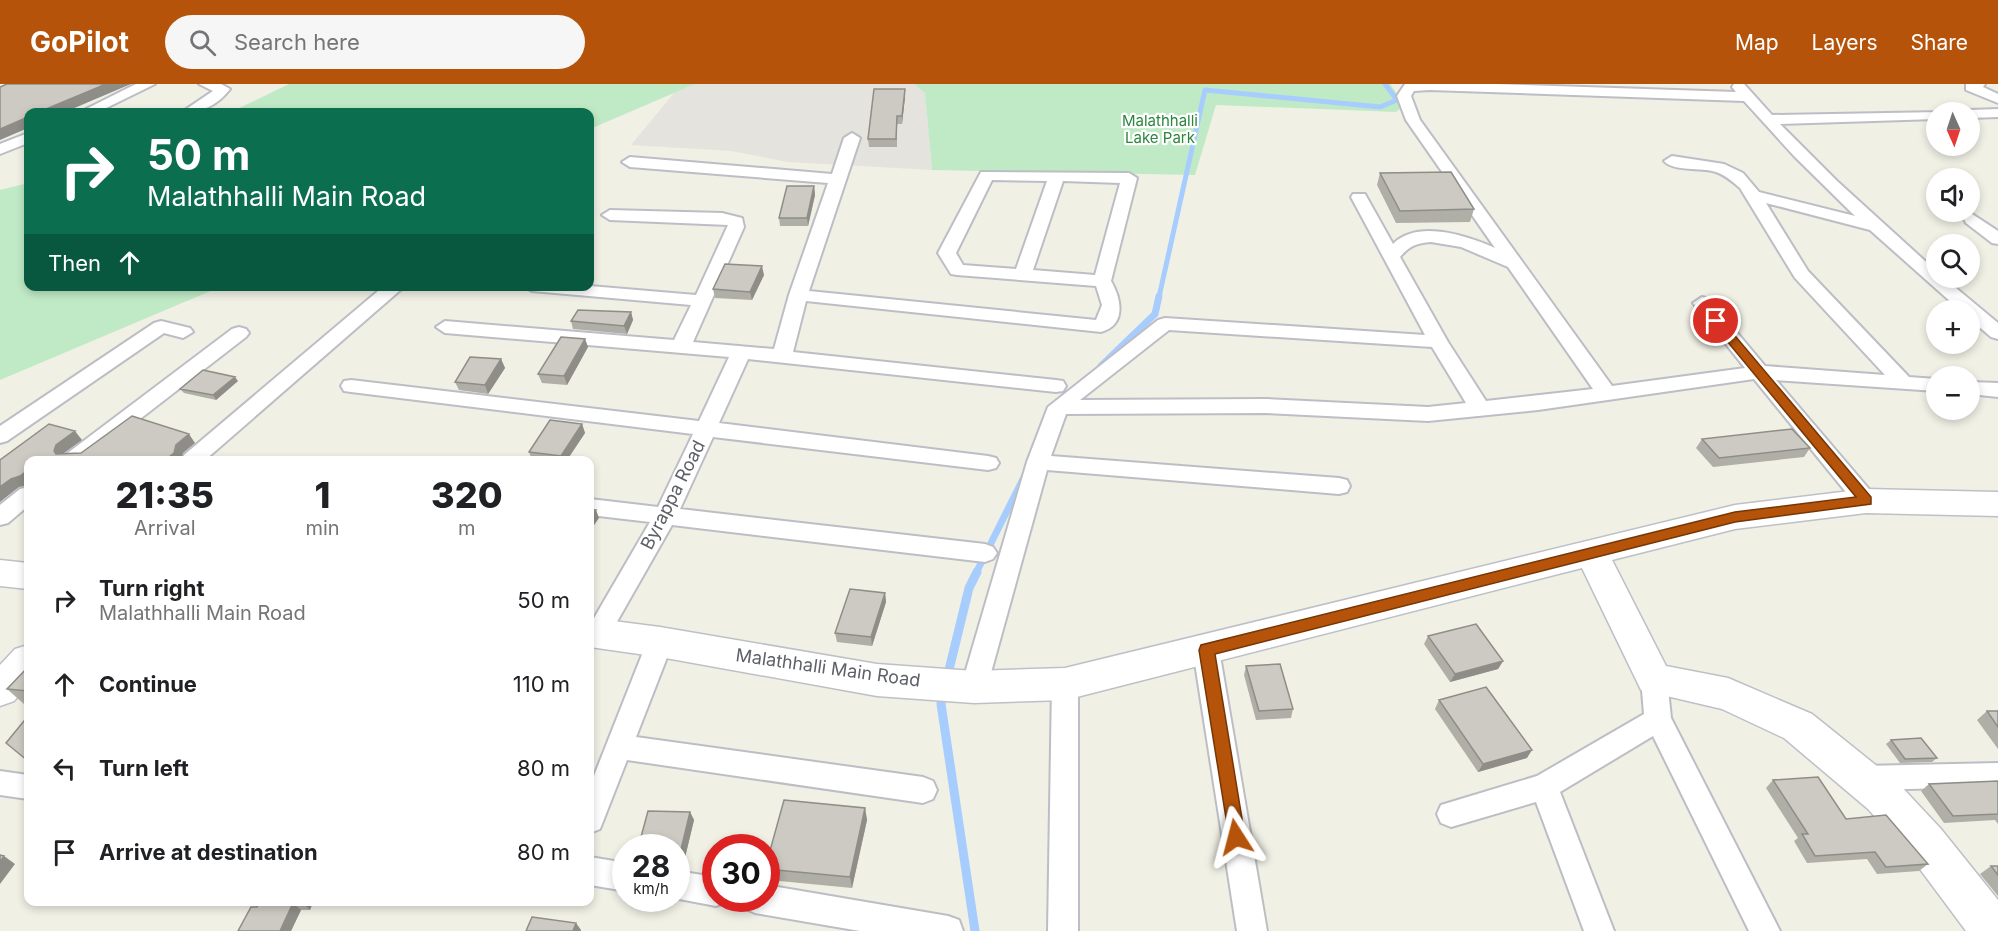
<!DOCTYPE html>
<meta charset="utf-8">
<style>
:root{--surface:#fff;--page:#f6f6f6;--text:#202124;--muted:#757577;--accent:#b45309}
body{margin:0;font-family:Inter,sans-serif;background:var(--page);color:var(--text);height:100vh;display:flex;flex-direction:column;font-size:22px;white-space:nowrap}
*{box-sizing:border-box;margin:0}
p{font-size:20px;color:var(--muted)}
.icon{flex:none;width:33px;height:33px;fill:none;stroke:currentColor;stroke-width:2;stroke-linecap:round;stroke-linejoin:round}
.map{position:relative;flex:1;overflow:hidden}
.side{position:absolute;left:24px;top:372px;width:570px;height:450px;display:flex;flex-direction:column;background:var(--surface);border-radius:12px;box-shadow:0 3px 9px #0003}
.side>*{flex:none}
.guide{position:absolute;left:24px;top:24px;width:570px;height:183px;border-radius:12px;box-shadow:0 3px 9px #0003;background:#0b6e4f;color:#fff;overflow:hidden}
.needle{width:39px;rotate:177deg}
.buttons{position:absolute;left:1926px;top:18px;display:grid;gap:12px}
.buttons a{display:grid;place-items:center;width:54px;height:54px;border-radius:50%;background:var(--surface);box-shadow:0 3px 9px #0003;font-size:30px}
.speed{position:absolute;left:612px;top:750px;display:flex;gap:12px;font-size:30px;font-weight:700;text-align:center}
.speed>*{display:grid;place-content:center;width:78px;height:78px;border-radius:50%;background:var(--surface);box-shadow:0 3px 9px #0003;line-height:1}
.speed small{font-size:15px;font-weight:400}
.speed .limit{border:9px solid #d22;background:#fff;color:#111}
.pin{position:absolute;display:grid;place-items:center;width:51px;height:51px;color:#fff;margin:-26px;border:3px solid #fff;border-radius:50%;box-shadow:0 2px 6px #0007}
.me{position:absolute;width:66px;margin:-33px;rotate:351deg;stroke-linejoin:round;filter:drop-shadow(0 0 4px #0008)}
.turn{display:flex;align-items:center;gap:21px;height:126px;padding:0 24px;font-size:27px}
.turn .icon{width:78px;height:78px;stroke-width:2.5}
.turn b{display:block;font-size:42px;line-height:51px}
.then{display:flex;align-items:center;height:57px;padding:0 24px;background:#0003;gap:12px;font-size:22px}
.eta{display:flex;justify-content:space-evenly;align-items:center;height:102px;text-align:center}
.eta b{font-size:36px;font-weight:800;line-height:42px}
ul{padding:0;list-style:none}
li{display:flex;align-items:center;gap:18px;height:84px;padding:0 24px}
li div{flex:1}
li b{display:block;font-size:22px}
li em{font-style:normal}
header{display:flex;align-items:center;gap:36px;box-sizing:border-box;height:84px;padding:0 30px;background:var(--accent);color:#fff}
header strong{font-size:28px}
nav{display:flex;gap:33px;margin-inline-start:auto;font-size:21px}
.search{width:420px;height:54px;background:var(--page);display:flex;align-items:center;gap:15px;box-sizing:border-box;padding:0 21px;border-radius:33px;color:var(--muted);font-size:22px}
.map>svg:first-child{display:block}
.industrial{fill:#e4e3dd}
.green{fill:#c0eac6}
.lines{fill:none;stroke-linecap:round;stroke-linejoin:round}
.stream-far2{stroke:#a7cdff;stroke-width:5}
.stream-far1{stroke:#a7cdff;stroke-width:7}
.stream{stroke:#a7cdff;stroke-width:9}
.street-casing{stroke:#bdbec5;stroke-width:4}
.secondary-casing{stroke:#bec0c7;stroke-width:3}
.street{fill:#fff;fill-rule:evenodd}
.secondary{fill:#fff;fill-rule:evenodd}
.wall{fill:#afaea7}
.shaded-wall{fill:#8f8d88}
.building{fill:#cccac2;stroke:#8f8d88;stroke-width:1.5}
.route{fill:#b45309;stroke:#753606;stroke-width:1.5}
.labels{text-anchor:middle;stroke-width:4.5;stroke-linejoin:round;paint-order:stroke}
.far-park-label{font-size:15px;fill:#2e853e;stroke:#fff}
.street-label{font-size:18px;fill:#5d6067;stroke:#fff}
</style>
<header>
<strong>GoPilot</strong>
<div class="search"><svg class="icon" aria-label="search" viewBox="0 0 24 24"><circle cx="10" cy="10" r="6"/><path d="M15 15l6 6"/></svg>Search here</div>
<nav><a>Map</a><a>Layers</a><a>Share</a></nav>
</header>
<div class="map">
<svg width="1998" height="847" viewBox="0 0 1998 847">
<rect width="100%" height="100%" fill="#f0f0e5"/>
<path class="industrial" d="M695 0H914L925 9 932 86 788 78 731 67 631 61 674 9Z"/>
<path class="green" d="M289 0H695L590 45V28H231Z
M914 0H1390L1405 21 1396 28 1216 21 1195 91 932 86 925 9Z
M28 99V202L220 203 0 296V106Z"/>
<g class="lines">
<path class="stream-far2" d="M1159 213 1205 6 1380 23 1397 16 1385 0"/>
<path class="stream-far1" d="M1101 282 1155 230 1159 212
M976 489 1025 391"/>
<path class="stream" d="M947 594 969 504 977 488
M943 608 941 620 975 847"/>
<defs>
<path id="street" d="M136 0H155L98 28H80Z
M199 0H221L230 5C217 22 202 28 182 28L213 7Z
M1405 0H1495L1736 8 1732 3 1734 0H1744L1772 31 1941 28H1936V35L1780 40 1837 97 1936 187V194H1944L1998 239V255L1991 253 1970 235V226H1960L1870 146 1766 119 1808 187 1909 293 1936 295V307L1776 296 1874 411 1877 417 1874 423 1866 425 1858 423 1754 295 1538 326 1428 337 1266 329 1066 330 1051 372 1339 394 1347 396 1350 402 1347 408 1339 410 1047 386 987 603 983 611 974 614 965 611 961 603 1027 378 1048 323 1158 236 1165 234 1425 251 1351 113 1353 110H1365L1393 160C1418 135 1467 152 1495 164L1406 36 1397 12ZM1430 6 1744 17 1794 72 1855 132 1759 108 1743 89 1724 80 1672 72 1664 77C1674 88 1701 83 1716 88 1725 91 1732 97 1740 104L1795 194 1885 291 1765 282 1709 215 1702 213 1693 219 1745 284 1612 302 1420 36 1411 12 1414 7ZM1431 158 1461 163 1508 183 1593 305 1486 317 1448 258 1400 173C1409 162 1417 159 1431 158ZM1169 246 1432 263 1466 319 1428 323 1266 315 1080 316Z
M1966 0H1985L1983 3 1998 10V19L1966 6Z
M1998 25V33L1970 34V28H1964L1970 26Z
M28 49V59L0 70V60Z
M852 49 860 54 809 207 1096 236 1102 221 1096 202 957 191 951 190 938 169 981 88 1129 89 1137 94 1111 197C1121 214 1127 241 1101 248L806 217 793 268 1056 296 1063 297 1066 302 1063 307 1056 308 748 275 719 339 988 372 996 374 999 379 996 384 988 386 713 353 680 425 985 460 993 463 997 469 993 475 985 478 672 441 606 557 597 560 590 558V541L650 438 590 431V415L658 423 693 350 351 308 344 307 341 302 344 297 351 296 699 337 729 273 445 249 436 243 445 237 674 256 691 221 532 207 523 202H590L696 211 728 141 610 136 602 131 610 126 722 129 742 134 744 143 693 258 774 265 789 211 828 99 630 83 622 78 630 73 832 90 844 54ZM992 96 1047 97 1016 185 963 181 956 169ZM1063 97 1120 99 1095 191 1033 186Z
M1972 130 1998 147V160L1992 159 1966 139 1964 135 1966 131Z
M384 202H405L205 376H182L184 371Z
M161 237 190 244 193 248 183 254 164 249 7 357 0 359V342L154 239Z
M239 243 246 245 249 249 246 253 87 376H63L65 371 232 245Z
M1970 298 1998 299V313L1970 310Z
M28 403V422L8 439 0 441V421L20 405Z
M660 548 669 551 673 558 636 653 923 693 933 697 937 706 933 715 923 719 627 676 600 745 590 749V702L647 558 651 551Z
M1206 556 1215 559 1219 566 1267 847H1237L1193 566 1197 559Z
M1654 584 1663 587 1667 595 1671 634 1780 847H1749L1653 652 1560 708 1614 847H1584L1536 718 1451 743 1441 739 1437 730 1441 721 1537 692 1644 630 1641 595 1645 587Z
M1065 589 1074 592 1078 600V847H1048L1052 600 1056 592Z
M1998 679V703L1862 706 1852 703 1848 694 1852 685 1862 682Z
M0 687 28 691V715L0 711Z
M590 773 626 779V807L590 801Z
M676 787 716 793V814H728L727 818 716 822 674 814H676Z
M766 801 948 832 959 836 963 847H860L755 829 744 824 740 814H766Z"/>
<path id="secondary" d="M1866 405 1998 408V432L1866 429 1735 445 1612 476 1666 582 1728 594 1812 630 1898 699 1941 745 1998 816V847H1966L1911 773 1868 725 1784 654 1722 625 1641 606 1582 484 1065 616 974 619 877 612 660 573 590 563V534L660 543 877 580 974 587 1065 584 1735 421Z
M0 476 28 479V505L0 502Z
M28 561V601L14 617 0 622V581L15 565Z"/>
</defs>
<use href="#street" class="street-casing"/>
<use href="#secondary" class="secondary-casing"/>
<use href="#street" class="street"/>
<use href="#secondary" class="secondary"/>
</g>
<path class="wall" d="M905 13 902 40H897V63H869L868 55Z
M1380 89 1474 125 1470 138 1396 139 1377 101Z
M814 102 815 111 808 142H780L779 134Z
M764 191 752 216 715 214 713 205Z
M631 228 633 236 627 250 573 245 571 237Z
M585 255 588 263 567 301 542 299 538 290Z
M501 275 505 284 488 310 459 306 455 298Z
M238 297 216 316 184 309 180 305Z
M582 340 585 349 567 376H532L529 368Z
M1702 355 1810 364 1804 373 1713 383 1696 364Z
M885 509 886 518 872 562 837 558 835 549Z
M1428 552 1503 577 1498 585 1450 598 1424 560Z
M1246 582 1293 625 1291 634 1256 636 1244 591Z
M28 583V621L24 620 7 605Z
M1439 616 1527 674 1478 688 1435 625Z
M1987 627H1998V665L1977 636Z
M1891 656 1937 674 1932 678 1900 679 1886 660Z
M1773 696 1846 735 1928 780 1919 787 1877 790 1867 775 1807 779 1794 757 1798 754 1766 704Z
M1998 697V740L1995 736 1944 739 1921 707 1929 700Z
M865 724 867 736 852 804 769 796 766 787V781Z
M690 728 694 736 682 786 676 785V764Z
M1991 782H1998V812L1980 790Z
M259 818H313L310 826H301L291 847H238L257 823Z"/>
<path class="shaded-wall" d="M106 0H131L65 28H39Z
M905 5V13L902 40V32Z
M28 33V44L0 56V45Z
M814 102 815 111 808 142 807 134Z
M762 182 764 191 752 216 750 208Z
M631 228 633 236 627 250 624 242Z
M585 255 588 263 567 301 564 292Z
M501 275 505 284 488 310 485 301Z
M235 293 238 297 216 316 213 311Z
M582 340 585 349 567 376H563L561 372Z
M75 347 82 356 64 369 61 375 54 367 56 361Z
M189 350 195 359 183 369 181 376H165L176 361Z
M28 386V401L19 403 0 418V403L11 395Z
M596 426 599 434 590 447V434Z
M885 509 886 518 872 562 871 553Z
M1503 577 1498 585 1450 598 1455 590Z
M1532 666 1527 674 1478 688 1483 680Z
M865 724 867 736 852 804 850 793Z
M690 728 694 736 682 786 678 778Z
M4 772 15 780 0 800V778Z
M302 818H313L310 826Z
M293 819 301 826 291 847H280Z
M576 839 581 846V847H573Z"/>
<path class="building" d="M7 0H106L39 28H28V33L0 45V3Z
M874 5H905L902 32H897L896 55H868Z
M1451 88 1474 125 1400 127 1380 89Z
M787 102H814L807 134H779Z
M725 180 762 182 750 208 713 205Z
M578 226 631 228 624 242 571 237Z
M561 253 585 255 564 292 538 290Z
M470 273 501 275 485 301 455 298Z
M203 286 235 293 213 311 180 305Z
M132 332 189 350 176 361 174 369 165 376H28V386L20 392 11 395 0 403V376L49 340 75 347 56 361 54 367 56 370 81 369Z
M550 336 582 340 561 372 529 368Z
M1792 345 1810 364 1719 374 1702 355Z
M590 425 596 426 590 434Z
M850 505 885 509 871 553 835 549Z
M1476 540 1503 577 1455 590 1428 552Z
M1280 580 1293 625 1259 627 1246 582Z
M28 583V607L7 605Z
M1486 603 1532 666 1483 680 1439 616Z
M1987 627H1998V643Z
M28 632V677L6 659Z
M1921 654 1937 674 1905 675 1891 656Z
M1818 693 1846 735 1886 731 1928 780 1886 783 1875 768 1815 772 1802 750H1808L1773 696Z
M1998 697V730L1953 732 1929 700Z
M784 716 865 724 850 793 766 785V781Z
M648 727 690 728 678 778H676V764H638Z
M0 771 4 772 0 778Z
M1991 782H1998V791Z
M259 818H302L293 819 280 847H238L251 823H257Z
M532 833 576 839 573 847H526Z"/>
<path class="route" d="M1712 234H1720L1871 413V420L1735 438 1215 570 1245 753 1243 759 1236 761 1230 759 1199 566 1201 561 1735 428 1856 413 1712 239Z"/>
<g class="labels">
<g class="far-park-label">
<text x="1160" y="42">Malathhalli<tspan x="1160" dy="17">Lake Park</tspan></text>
</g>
<g class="street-label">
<text transform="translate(673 411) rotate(-63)" y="6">Byrappa Road</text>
<text transform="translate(828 584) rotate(8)" y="6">Malathhalli Main Road</text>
</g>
</g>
</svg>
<div class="buttons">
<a><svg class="needle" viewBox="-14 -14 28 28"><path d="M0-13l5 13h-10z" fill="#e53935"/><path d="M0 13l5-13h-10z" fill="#757577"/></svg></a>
<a><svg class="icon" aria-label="sound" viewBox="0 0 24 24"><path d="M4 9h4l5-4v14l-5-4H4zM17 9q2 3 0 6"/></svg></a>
<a><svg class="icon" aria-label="search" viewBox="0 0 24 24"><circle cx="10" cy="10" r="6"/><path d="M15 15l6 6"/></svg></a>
<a>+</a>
<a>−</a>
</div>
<div class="speed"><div>28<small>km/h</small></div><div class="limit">30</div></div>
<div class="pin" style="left:1716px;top:237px;background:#d93025"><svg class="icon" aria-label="arrive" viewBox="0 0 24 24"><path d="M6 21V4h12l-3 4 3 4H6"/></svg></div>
<svg class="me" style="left:1236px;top:753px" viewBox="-20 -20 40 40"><path d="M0-17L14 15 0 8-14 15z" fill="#b45309" stroke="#fff" stroke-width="4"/></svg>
<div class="guide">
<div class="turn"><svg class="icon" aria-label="right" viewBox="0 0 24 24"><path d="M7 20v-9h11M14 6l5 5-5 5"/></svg><div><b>50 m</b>Malathhalli Main Road</div></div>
<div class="then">Then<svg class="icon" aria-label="ahead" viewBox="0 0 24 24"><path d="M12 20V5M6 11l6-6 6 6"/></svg></div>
</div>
<section class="side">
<div class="eta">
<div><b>21:35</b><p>Arrival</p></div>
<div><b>1</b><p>min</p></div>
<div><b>320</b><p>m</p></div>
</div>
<ul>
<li><svg class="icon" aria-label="right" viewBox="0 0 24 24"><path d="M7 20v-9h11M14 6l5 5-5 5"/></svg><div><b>Turn right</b><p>Malathhalli Main Road</p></div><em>50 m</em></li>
<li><svg class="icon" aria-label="ahead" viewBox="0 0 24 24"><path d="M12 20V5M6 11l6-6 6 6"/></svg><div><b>Continue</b></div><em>110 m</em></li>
<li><svg class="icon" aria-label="left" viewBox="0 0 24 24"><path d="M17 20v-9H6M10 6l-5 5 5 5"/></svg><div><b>Turn left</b></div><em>80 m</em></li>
<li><svg class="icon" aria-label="arrive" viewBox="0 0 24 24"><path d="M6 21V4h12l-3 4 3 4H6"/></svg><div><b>Arrive at destination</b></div><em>80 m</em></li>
</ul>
</section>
</div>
